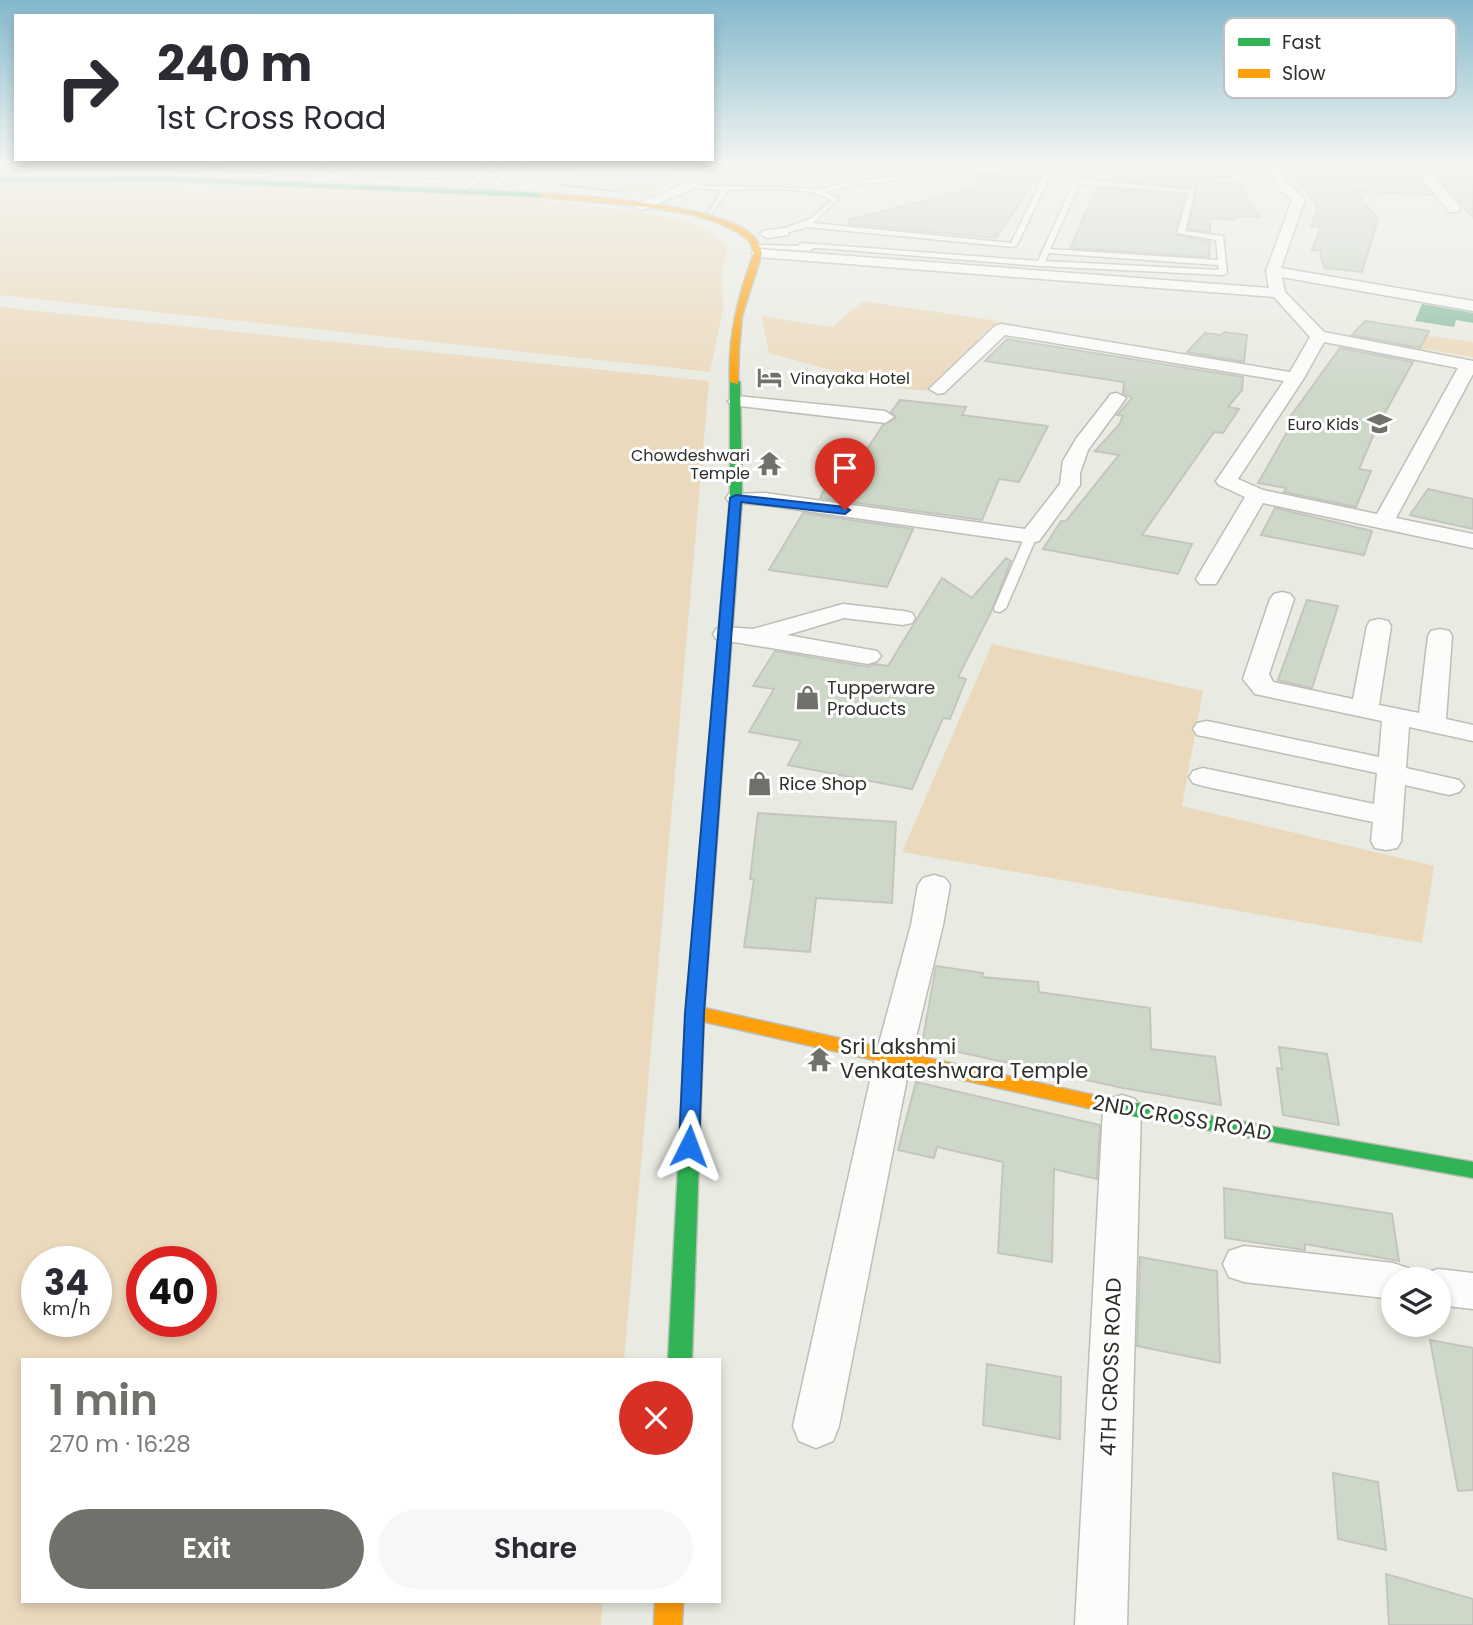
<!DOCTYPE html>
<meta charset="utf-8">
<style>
:root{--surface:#fff;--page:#f7f7f7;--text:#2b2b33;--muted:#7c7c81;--accent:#6f716a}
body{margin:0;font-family:Poppins,sans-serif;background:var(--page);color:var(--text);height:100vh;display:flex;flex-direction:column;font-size:26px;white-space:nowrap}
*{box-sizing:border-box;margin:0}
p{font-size:23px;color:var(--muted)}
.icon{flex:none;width:38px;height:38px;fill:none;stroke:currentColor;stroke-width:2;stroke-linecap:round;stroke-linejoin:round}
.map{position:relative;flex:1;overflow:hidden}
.side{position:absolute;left:21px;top:1358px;width:700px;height:245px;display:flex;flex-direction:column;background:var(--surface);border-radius:0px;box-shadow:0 4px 10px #0003}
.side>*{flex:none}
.banner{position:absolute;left:14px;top:14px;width:700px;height:147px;border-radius:0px;box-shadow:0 4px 10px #0003;background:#fff;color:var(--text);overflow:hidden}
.controls{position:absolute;left:1381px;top:1267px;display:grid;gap:14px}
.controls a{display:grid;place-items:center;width:70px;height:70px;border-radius:50%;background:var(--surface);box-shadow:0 4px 10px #0003;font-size:35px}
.speed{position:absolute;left:21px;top:1246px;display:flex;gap:14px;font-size:35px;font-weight:700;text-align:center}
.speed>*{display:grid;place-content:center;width:91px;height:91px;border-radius:50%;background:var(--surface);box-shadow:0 4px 10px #0003;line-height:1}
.speed small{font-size:18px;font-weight:400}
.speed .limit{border:10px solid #d22;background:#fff;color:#111}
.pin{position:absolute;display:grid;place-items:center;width:60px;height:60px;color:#fff;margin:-72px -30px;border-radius:50% 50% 50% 0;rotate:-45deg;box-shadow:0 0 7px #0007}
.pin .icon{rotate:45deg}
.me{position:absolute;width:77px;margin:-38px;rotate:3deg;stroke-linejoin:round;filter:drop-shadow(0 0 5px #0008)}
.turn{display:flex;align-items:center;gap:24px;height:147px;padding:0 28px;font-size:32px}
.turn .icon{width:91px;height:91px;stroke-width:2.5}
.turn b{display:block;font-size:49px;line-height:60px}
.round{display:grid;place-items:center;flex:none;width:74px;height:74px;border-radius:37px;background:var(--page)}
.summary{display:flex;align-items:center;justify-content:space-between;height:119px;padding:0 28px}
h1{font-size:42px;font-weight:600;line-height:52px;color:var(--accent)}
.action{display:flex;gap:14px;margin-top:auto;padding:14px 28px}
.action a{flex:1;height:80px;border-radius:42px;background:var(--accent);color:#fff;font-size:28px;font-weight:600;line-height:80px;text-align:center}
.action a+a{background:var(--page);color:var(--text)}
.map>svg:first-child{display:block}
.green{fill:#ebd9bd;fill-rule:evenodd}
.water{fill:#8bbea2}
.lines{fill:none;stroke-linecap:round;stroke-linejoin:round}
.stream{fill:#8bbea2;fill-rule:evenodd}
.building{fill:#ced8c9;stroke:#c3c6bf;stroke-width:2}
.lane-casing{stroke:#bcbeb7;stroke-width:3}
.street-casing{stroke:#bcbeb7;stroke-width:3}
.fast-casing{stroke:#bcbeb7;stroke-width:3}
.slow-casing{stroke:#bcbeb7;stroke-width:3}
.lane{fill:#fcfcfb;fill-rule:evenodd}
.street{fill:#fcfcfb;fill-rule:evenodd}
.fast{fill:#30b455;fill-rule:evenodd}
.slow{fill:#ff9f0a;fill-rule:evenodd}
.route{fill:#1a73e8;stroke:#114b97;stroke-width:2}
.labels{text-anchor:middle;stroke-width:6;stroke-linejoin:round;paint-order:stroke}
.far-poi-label{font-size:16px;fill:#2e3029;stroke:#fff;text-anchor:end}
.poi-label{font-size:18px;fill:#2e3029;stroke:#fff;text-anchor:start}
.near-poi-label{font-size:21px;fill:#2e3029;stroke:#fff;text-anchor:start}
.near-street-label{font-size:21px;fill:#2e3029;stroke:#fff}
.key{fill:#fff;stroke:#c0c1bf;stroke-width:2}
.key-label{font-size:19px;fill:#2e3029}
</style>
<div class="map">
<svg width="1473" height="1625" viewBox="0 0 1473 1625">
<rect width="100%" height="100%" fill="#e9ebe2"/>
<path class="green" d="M36 164H190L207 174 61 171 19 173Z
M583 164H684L649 196 561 184Z
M37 182 492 193 659 215 702 227 727 245 722 273 723 308 710 372 0 295V183Z
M863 301 998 321 925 391 892 387 769 353 761 316 832 327Z
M0 307 709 381 624 1360H23V1601H603L601 1625H0ZM37 1262H96V1321H37ZM142 1262H201V1321H142Z
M1412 333 1473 342V357L1404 346Z
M992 644 1203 691 1182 806 1434 866 1422 943 902 852Z"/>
<path class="water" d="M1422 304 1473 313V323L1456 320 1454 327 1415 321Z"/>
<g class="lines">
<path class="stream" d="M201 164H208L233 171 317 175 315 176 233 173Z
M353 175 439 178 441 179 439 180 352 177Z
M554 183 621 191 623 192 621 193 555 185Z"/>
</g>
<path class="building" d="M1108 164H1226L1231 176 1171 175 1168 178 1171 181 1239 185 1260 217 1236 216 1235 220 1210 218V232L1188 229 1197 188 1101 179Z
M1287 164H1408L1432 195 1355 191 1378 219 1362 272 1325 268 1320 256 1322 251 1312 250 1321 227 1311 226 1318 208Z
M1427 164H1473V217L1453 195Z
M975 174 1037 178 996 238 849 224 848 220 977 187Z
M1097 188 1186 195 1175 234 1210 242 1209 257 1070 248Z
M1365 321 1429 331 1420 348 1352 335Z
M1224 332 1247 335 1244 362 1187 352 1205 333 1221 335Z
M1007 339 1243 377 1242 390 1228 407 1239 409 1223 433 1214 432 1142 535 1192 544 1178 574 1043 549 1061 521H1066L1119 455 1095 451 1119 425 1123 416 1117 415 1132 398 1123 393 1124 382 985 361Z
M1340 348 1413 362 1376 429 1359 469 1371 471 1356 507 1284 492 1286 488 1258 483 1295 418 1290 417Z
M900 400 966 407 962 415 1048 426 1019 482 999 479 982 520 820 498 830 479 846 481 883 425 896 418 891 412Z
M1428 489 1473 499V529L1410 515Z
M1275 508 1372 531 1364 555 1261 535Z
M803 513 913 529 887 587 769 570Z
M1006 558 1011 561 992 610 958 677 966 679 950 719 943 718 912 789 788 765 801 741 749 732 774 689 753 686 775 651 868 667 876 664 888 666 942 578 972 598Z
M1307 600 1338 606 1312 688 1278 680Z
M758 813 896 822 892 903 816 898 810 952 744 947 754 879H750Z
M936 966 983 973 982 977 1038 982 1039 992 1150 1008 1151 1049 1215 1057 1221 1105 1123 1088 922 1044Z
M1279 1047 1327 1054 1339 1125 1283 1115 1277 1068 1282 1069Z
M916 1082 1100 1125 1097 1179 1054 1169 1052 1262 998 1253 1003 1162 937 1147 934 1158 898 1150Z
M1224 1188 1392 1214 1399 1261 1305 1244V1250L1225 1238Z
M1140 1257 1217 1271 1220 1363 1137 1346Z
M1430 1340 1473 1348V1490L1458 1491Z
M987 1364 1061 1377 1060 1439 983 1425Z
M1333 1473 1378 1482 1386 1550 1338 1539Z
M1386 1574 1473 1599V1625H1389Z"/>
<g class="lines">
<defs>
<path id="lane" d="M20 164H28L12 172 0 173V169H9Z
M325 164H331L339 181H335Z
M492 164H499L466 190H462V188Z
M517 164H524L495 188H491V186Z
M857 164H863L854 179 845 183 908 175 924 166 1029 169 1050 176 1017 245 1013 247 807 227 783 234 780 230 810 219 832 200C802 184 761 190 728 190L711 215 708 213 722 190 678 187 681 185 820 189 842 184 840 181 850 177ZM925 170 1029 173 1043 177 1011 243 813 223 839 199 826 192 858 184 910 179Z
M1049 164H1055L1057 169 1095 174 1092 176 1054 173Z
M1229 164H1235L1241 182 1171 178 1235 179Z
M1084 180 1195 190 1185 231 1223 236 1227 273 1223 275 1040 266 834 249 813 248 810 251 753 247 757 245 798 246 801 243 1038 261 1073 184ZM1084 184 1189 193 1177 233 1216 240 1218 260 1050 249 1079 185ZM1049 253 1218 265 1219 270 1045 261Z
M1031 532 1037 536 1006 608 1000 612 995 611 994 608 1025 536Z"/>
<path id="street" d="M705 164H718L697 187 645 209 640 210 634 206 689 181Z
M1266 164H1278L1287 183 1305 199 1281 268 1473 301V311L1282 277 1285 292 1324 332 1473 361V374L1396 518 1473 534V548L1263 503 1216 584H1200L1196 579 1245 497 1219 485 1216 481 1284 381 1005 335 944 393 938 394 929 389 995 326 1001 324 1290 372 1310 337 1274 297 758 257 751 253 758 249 1269 288 1266 271 1292 200 1278 188ZM1324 342 1458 368 1377 514 1263 490 1238 479 1304 378Z
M1411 164H1423L1459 206V212H1449Z
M783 228 788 229V235L767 238 760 234 762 231Z
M1117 393 1126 398 1088 450 1080 473V485L1039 541 1031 543 765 505 729 502 726 498 729 494 765 493 1025 529 1060 484 1063 461 1076 439 1111 394Z
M737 396 885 411 894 417 885 423 731 405 728 401Z
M1282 592 1290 594 1294 599 1269 674 1273 682 1353 699 1367 626 1370 621 1379 619 1388 621 1391 626 1379 705 1419 713 1428 636 1431 631 1440 629 1449 631 1452 636 1446 719 1473 725V741L1409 727 1406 768 1459 780 1464 786 1459 792 1449 795 1405 785 1401 841 1397 848 1386 850 1375 848 1371 841 1373 822 1203 786 1193 783 1189 777 1193 771 1203 768 1374 804 1377 773 1207 737 1197 735 1193 729 1197 723 1207 721 1379 757 1382 721 1255 694 1243 679 1270 599 1274 594Z
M843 604 903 611 912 613 915 618 912 623 903 625 844 618 787 635 877 651 881 656 877 661 868 664 716 639 713 634 716 629 725 627 753 629Z
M934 875 945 878 950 885 943 925 911 1058 839 1426 833 1441 816 1448 799 1441 793 1426 875 1058 911 925 918 885 923 878Z
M1122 1095 1135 1099 1141 1109 1127 1625H1075L1103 1109 1109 1099Z
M1244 1246 1393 1263 1408 1268 1414 1279H1393V1299L1244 1282 1229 1277 1223 1264 1229 1251Z
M1438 1269 1473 1273V1309L1438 1305V1279H1420L1423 1274Z"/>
<path id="fast" d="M167 177 540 193 543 195 540 197 167 181 0 182V178Z
M735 379 740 382 742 498 704 1013 692 1360H668L686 1013 730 498V382Z
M1097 1096 1473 1162V1178L1097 1110 1090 1108 1087 1103 1090 1098Z"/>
<path id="slow" d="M540 193C585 196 727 205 755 238 758 242 760 249 762 253L742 316 739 348 738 384 730 382C728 336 738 296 754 253 752 248 751 242 747 239 703 202 593 205 538 196Z
M695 1006 1097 1096 1104 1098 1107 1103 1104 1108 1097 1110 688 1018 686 1013 688 1008Z
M655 1601H683L682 1625H654Z"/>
</defs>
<use href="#lane" class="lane-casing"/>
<use href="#street" class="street-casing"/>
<use href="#fast" class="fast-casing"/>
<use href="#slow" class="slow-casing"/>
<use href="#lane" class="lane"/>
<use href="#street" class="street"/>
<use href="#fast" class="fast"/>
<use href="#slow" class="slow"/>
</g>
<linearGradient id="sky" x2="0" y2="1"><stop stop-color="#83b8cc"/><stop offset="0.42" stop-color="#f5f6f2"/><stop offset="1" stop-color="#f5f6f2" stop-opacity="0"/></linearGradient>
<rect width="1473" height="392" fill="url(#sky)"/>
<path class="route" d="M736 495 845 507 850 510 845 514 741 502 704 1013 699 1146 696 1152 689 1154 682 1152 679 1146 685 1013 730 498Z"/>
<defs>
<symbol id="hotel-bare" viewBox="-9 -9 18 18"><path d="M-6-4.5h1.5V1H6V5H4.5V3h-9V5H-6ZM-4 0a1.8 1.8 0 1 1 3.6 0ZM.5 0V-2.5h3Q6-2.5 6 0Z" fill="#6f716a" stroke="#fff" stroke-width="2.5" paint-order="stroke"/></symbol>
<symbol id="school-bare" viewBox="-9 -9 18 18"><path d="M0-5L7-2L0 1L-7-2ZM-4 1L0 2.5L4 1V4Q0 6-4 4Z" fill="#6f716a" stroke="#fff" stroke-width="2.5" paint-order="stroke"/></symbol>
<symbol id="temple-bare" viewBox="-9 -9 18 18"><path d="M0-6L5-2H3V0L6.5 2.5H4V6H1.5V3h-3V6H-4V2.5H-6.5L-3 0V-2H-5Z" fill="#6f716a" stroke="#fff" stroke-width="2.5" paint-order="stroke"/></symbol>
<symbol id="shop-bare" viewBox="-9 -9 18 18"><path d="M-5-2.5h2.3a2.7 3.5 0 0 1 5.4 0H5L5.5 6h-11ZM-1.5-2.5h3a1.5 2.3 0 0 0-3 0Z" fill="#6f716a" stroke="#fff" stroke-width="2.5" paint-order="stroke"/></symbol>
</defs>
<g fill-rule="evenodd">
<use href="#hotel-bare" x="752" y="360" width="35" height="35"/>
<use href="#school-bare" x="1362" y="406" width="35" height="35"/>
<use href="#temple-bare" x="752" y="446" width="35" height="35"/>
<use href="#shop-bare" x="790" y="680" width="35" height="35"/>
<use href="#shop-bare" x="742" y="766" width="35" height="35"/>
<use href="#temple-bare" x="802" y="1042" width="35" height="35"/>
</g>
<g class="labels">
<g class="far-poi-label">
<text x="790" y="384" text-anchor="start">Vinayaka Hotel</text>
<text x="1359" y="430">Euro Kids</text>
<text x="750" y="461">Chowdeshwari<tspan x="750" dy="18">Temple</tspan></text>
</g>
<g class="poi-label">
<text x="827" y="694">Tupperware<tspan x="827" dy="21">Products</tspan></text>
<text x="779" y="790">Rice Shop</text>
</g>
<g class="near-poi-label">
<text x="840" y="1054">Sri Lakshmi<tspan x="840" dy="24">Venkateshwara Temple</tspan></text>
</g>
<g class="near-street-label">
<text transform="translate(1182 1118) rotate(10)" y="7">2ND CROSS ROAD</text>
<text transform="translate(1111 1367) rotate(-88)" y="7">4TH CROSS ROAD</text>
</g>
</g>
<rect x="1224" y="18" width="232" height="80" rx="10" class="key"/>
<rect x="1238" y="38" width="32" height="8" fill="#30b455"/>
<rect x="1238" y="69" width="32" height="9" fill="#ff9f0a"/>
<g class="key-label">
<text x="1282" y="49">Fast</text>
<text x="1282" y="80">Slow</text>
</g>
</svg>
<div class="controls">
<a><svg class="icon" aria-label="layers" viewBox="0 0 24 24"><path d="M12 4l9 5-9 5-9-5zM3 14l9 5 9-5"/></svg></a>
</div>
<div class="speed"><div>34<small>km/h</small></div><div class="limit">40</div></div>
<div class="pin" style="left:845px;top:510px;background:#d93025"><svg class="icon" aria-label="arrive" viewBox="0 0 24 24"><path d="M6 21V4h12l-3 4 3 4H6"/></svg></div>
<svg class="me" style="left:689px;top:1146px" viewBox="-20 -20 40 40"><path d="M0-17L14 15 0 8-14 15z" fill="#1a73e8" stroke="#fff" stroke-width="4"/></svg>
<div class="banner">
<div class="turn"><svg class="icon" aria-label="right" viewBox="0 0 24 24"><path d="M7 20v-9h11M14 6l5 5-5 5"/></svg><div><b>240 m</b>1st Cross Road</div></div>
</div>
<section class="side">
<div class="summary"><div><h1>1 min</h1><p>270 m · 16:28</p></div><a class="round" style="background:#d93025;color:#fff"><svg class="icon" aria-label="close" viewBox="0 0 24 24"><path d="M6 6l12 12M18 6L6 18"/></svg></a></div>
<div class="action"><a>Exit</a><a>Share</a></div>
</section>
</div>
